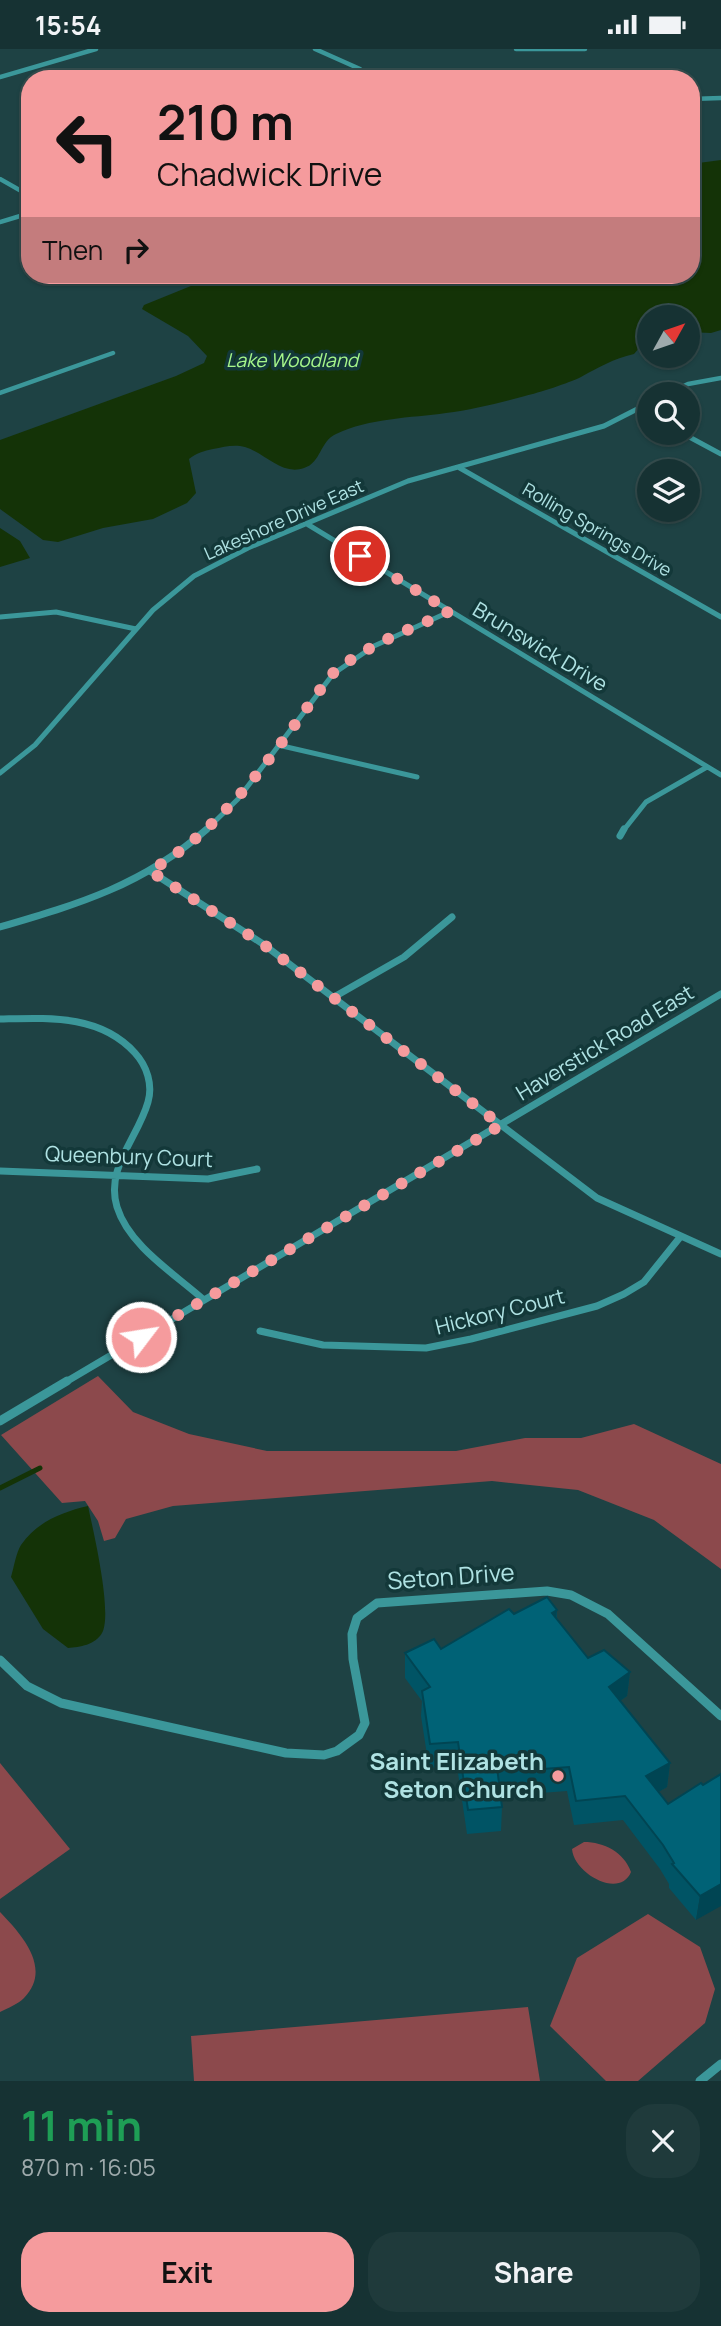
<!DOCTYPE html>
<meta charset="utf-8">
<style>
:root{--surface:#163233;--page:#1f3a3b;--text:#f1f3f6;--muted:#9eaaac;--line:#354d4e;--accent:#f59b9d}
body{margin:0;font-family:Manrope,sans-serif;background:var(--page);color:var(--text);height:100vh;display:flex;flex-direction:column;font-size:26px;white-space:nowrap}
*{box-sizing:border-box;margin:0}
p{font-size:23px;color:var(--muted)}
.icon{flex:none;width:38px;height:38px;fill:none;stroke:currentColor;stroke-width:2;stroke-linecap:round;stroke-linejoin:round}
.map{position:relative;height:2032px;overflow:hidden}
.panel{display:flex;flex-direction:column;background:var(--surface);flex:1}
.panel>*{flex:none}
.guide{position:absolute;left:21px;top:21px;width:679px;height:214px;border-radius:28px;box-shadow:0 2px 5px #0004,0 0 0 2px var(--line);background:#f59b9d;color:#111;overflow:hidden}
.needle{width:46px;rotate:50deg}
.buttons{position:absolute;left:637px;top:256px;display:grid;gap:14px}
.buttons a{display:grid;place-items:center;width:63px;height:63px;border-radius:50%;background:var(--surface);box-shadow:0 2px 5px #0004,0 0 0 2px var(--line);font-size:35px}
.pin{position:absolute;display:grid;place-items:center;width:60px;height:60px;color:#fff;margin:-30px;border:4px solid #fff;border-radius:50%;box-shadow:0 2px 7px #0007}
.me{position:absolute;width:77px;margin:-38px;rotate:59deg;stroke-linejoin:round;filter:drop-shadow(0 0 5px #0008)}
.turn{display:flex;align-items:center;gap:24px;height:147px;padding:0 21px;font-size:32px}
.turn .icon{width:91px;height:91px;stroke-width:2.5}
.turn b{display:block;font-size:49px;line-height:60px}
.then{display:flex;align-items:center;height:66px;padding:0 21px;background:#0003;gap:14px;font-size:26px}
.round{display:grid;place-items:center;flex:none;width:74px;height:74px;border-radius:28px;background:var(--page)}
.head{display:flex;align-items:center;justify-content:space-between;height:119px;padding:0 21px}
h1{font-size:42px;font-weight:700;line-height:52px;color:#1e9e55}
.cta{display:flex;gap:14px;margin-top:auto;padding:14px 21px}
.cta a{flex:1;height:80px;border-radius:28px;background:var(--accent);color:#111;font-size:28px;font-weight:700;line-height:80px;text-align:center}
.cta a+a{background:var(--page);color:var(--text)}
.status{display:flex;justify-content:space-between;align-items:center;height:49px;padding:0 35px;background:var(--surface);direction:ltr}
.status svg{height:19px;fill:currentColor}
.map>svg:first-child{display:block}
.green{fill:#8c494c}
.water{fill:#143307}
.lines{fill:none;stroke-linecap:round;stroke-linejoin:round}
.stream{stroke:#143307;stroke-width:5}
.street-far3{stroke:#3b979a;stroke-width:4.5}
.street-far2{stroke:#3b979a;stroke-width:5}
.street-far1{stroke:#3b979a;stroke-width:7}
.street{stroke:#3b979a;stroke-width:9}
.wall{fill:#005465}
.shaded-wall{fill:#004553}
.building{fill:#006276;stroke:#004553;stroke-width:2}
.route{stroke:#f59b9d;stroke-width:12;stroke-dasharray:0 21.6}
.poi-dot{fill:#f59b9d;stroke:#133839;stroke-width:2.5}
.labels{text-anchor:middle;stroke-width:7;stroke-linejoin:round;paint-order:stroke}
.far-street-label{font-size:18px;fill:#afe2e3;stroke:#133839}
.far-water-label{font-size:19px;font-style:italic;fill:#a6f68b;stroke:#133839}
.street-label{font-size:21px;fill:#afe2e3;stroke:#133839}
.near-street-label{font-size:24px;fill:#afe2e3;stroke:#133839}
.near-poi-label{font-size:24px;font-weight:bold;fill:#afe2e3;stroke:#133839;text-anchor:end}
</style>
<div class="status"><b>15:54</b><svg viewBox="0 0 49 12"><path d="M0 12V9h3v3zM5 12V6h3v6zM10 12V3h3v9zM15 12V0h3v12zM26 1h20v11H26zM47 4h2v5h-2z"/></svg></div>
<div class="map">
<svg width="721" height="2032" viewBox="0 0 721 2032">
<rect width="100%" height="100%" fill="#1e4244"/>
<path class="green" d="M98 1327 133 1363 189 1385 267 1402H456L525 1389H581L634 1375 721 1415V1520L654 1471 578 1441 492 1432 173 1457 126 1470 115 1489 104 1492 98 1472 85 1452 62 1454 1 1386Z
M0 1714 70 1800 0 1850Z
M584 1793C604 1793 624 1803 631 1823 620 1850 574 1825 572 1800Z
M0 1863C21 1885 53 1919 24 1949 18 1955 8 1959 0 1963Z
M648 1865 700 1898 715 1940 705 1974 638 2032H606L550 1977 577 1909Z
M528 1958 540 2032H194L191 1987Z"/>
<path class="water" d="M721 111V281L711 284 688 283V268H649V295L640 298 634 305C613 310 599 318 581 328 569 334 538 344 525 347 500 354 472 361 446 364 411 369 369 369 336 385 320 392 321 414 304 419 282 427 265 404 245 398 234 395 224 398 213 400 204 402 196 404 189 410L196 444 187 454 153 470 103 479 58 493 43 491 0 460V391L176 327 204 314 207 307 188 287 142 260 144 256 218 226H691V115Z
M0 479 20 492 30 509 0 518Z
M88 1457C93 1481 113 1564 102 1584 95 1596 80 1598 68 1599L43 1580 11 1528C14 1518 16 1504 21 1496 37 1473 62 1463 88 1457Z"/>
<g class="lines">
<path class="stream" d="M0 1439 40 1419"/>
<path class="street-far3" d="M315 0 360 20 370 30
M516 0H585
M0 28 96 0
M691 50 721 49
M0 130 30 147
M0 173 30 164
M0 344 113 304
M667 345 688 335 721 329"/>
<path class="street-far2" d="M667 345 670 344
M637 361 649 367
M680 383 721 405
M458 418 721 568
M307 475 721 726
M0 568 56 563 136 580
M278 696 417 728
M0 724 35 696 153 561 194 527 248 499 408 432 604 377 649 354
M205 782 238 750 333 625 374 597 451 562
M623 782 646 753 707 718"/>
<path class="street-far1" d="M620 787 624 780
M150 822 263 895 597 1149 721 1205
M0 878C79 855 143 836 207 780
M334 948 404 908 452 868
M0 970C47 969 100 965 135 1004 147 1017 153 1036 148 1053 138 1089 105 1119 117 1158 129 1197 175 1225 204 1251
M0 1122 208 1130 257 1120
M260 1282 323 1296 426 1299 471 1290 597 1257 624 1245 644 1233 681 1187
M64 1334 721 945"/>
<path class="street" d="M0 1372 67 1332
M0 1611 27 1637 61 1654 286 1704 324 1706 337 1702 359 1686 365 1674 353 1610 352 1585 357 1569 377 1554 547 1542 571 1546 608 1565 721 1667
M700 2032 721 2015"/>
</g>
<path class="wall" d="M557 1561V1570L588 1609 630 1623 627 1647 620 1652 670 1714 667 1738 658 1743 668 1755 721 1725 696 1871 669 1839V1835L660 1820 623 1771 574 1776 567 1742 527 1745 526 1739 500 1741 502 1758 501 1782 467 1785 457 1717 429 1719 421 1667 422 1652 405 1629V1604L441 1600 514 1565Z"/>
<path class="shaded-wall" d="M557 1561 555 1585 552 1564Z
M630 1623 627 1647 606 1662 609 1638Z
M670 1714 667 1738 643 1752 646 1727Z
M721 1835V1857L696 1871 700 1847Z"/>
<path class="building" d="M547 1548 557 1561 552 1564 588 1609 604 1601 630 1623 609 1638 670 1714 646 1727 668 1755 701 1734 703 1736 721 1725V1835L700 1847 672 1815 674 1814 663 1796 625 1747 576 1752 569 1718 529 1721 528 1715 497 1718 502 1758 468 1761 458 1693 430 1695 422 1642 430 1638 405 1604 434 1590 441 1600 509 1560 514 1565Z"/>
<g class="lines">
<path class="route" d="M141 1288 501 1076 263 895 150 822C231 774 277 698 332 625 367 595 410 581 450 562L360 507"/>
</g>
<circle class="poi-dot" cx="558" cy="1727" r="7"/>
<g class="labels">
<g class="far-street-label">
<text transform="translate(284 471) rotate(-24)" y="6">Lakeshore Drive East</text>
<text transform="translate(597 481) rotate(30)" y="6">Rolling Springs Drive</text>
</g>
<g class="far-water-label">
<text x="292" y="318">Lake Woodland</text>
</g>
<g class="street-label">
<text transform="translate(540 598) rotate(31)" y="7">Brunswick Drive</text>
<text transform="translate(605 994) rotate(-31)" y="7">Haverstick Road East</text>
<text transform="translate(129 1108) rotate(2)" y="7">Queenbury Court</text>
<text transform="translate(500 1263) rotate(-14)" y="7">Hickory Court</text>
</g>
<g class="near-street-label">
<text transform="translate(451 1528) rotate(-4)" y="8">Seton Drive</text>
</g>
<g class="near-poi-label">
<text x="544" y="1721">Saint Elizabeth<tspan x="544" dy="28">Seton Church</tspan></text>
</g>
</g>
</svg>
<div class="buttons">
<a><svg class="needle" viewBox="-14 -14 28 28"><path d="M0-13l5 13h-10z" fill="#e53935"/><path d="M0 13l5-13h-10z" fill="#9eaaac"/></svg></a>
<a><svg class="icon" aria-label="search" viewBox="0 0 24 24"><circle cx="10" cy="10" r="6"/><path d="M15 15l6 6"/></svg></a>
<a><svg class="icon" aria-label="layers" viewBox="0 0 24 24"><path d="M12 4l9 5-9 5-9-5zM3 14l9 5 9-5"/></svg></a>
</div>
<div class="pin" style="left:360px;top:507px;background:#d93025"><svg class="icon" aria-label="arrive" viewBox="0 0 24 24"><path d="M6 21V4h12l-3 4 3 4H6"/></svg></div>
<svg class="me" style="left:141px;top:1288px" viewBox="-20 -20 40 40"><circle r="17" fill="#f59b9d" stroke="#fff" stroke-width="3"/><path d="M0-11L8 9 0 5-8 9z" fill="#fff"/></svg>
<div class="guide">
<div class="turn"><svg class="icon" aria-label="left" viewBox="0 0 24 24"><path d="M17 20v-9H6M10 6l-5 5 5 5"/></svg><div><b>210 m</b>Chadwick Drive</div></div>
<div class="then">Then<svg class="icon" aria-label="right" viewBox="0 0 24 24"><path d="M7 20v-9h11M14 6l5 5-5 5"/></svg></div>
</div>
</div>
<section class="panel">
<div class="head"><div><h1>11 min</h1><p>870 m · 16:05</p></div><a class="round"><svg class="icon" aria-label="close" viewBox="0 0 24 24"><path d="M6 6l12 12M18 6L6 18"/></svg></a></div>
<div class="cta"><a>Exit</a><a>Share</a></div>
</section>
